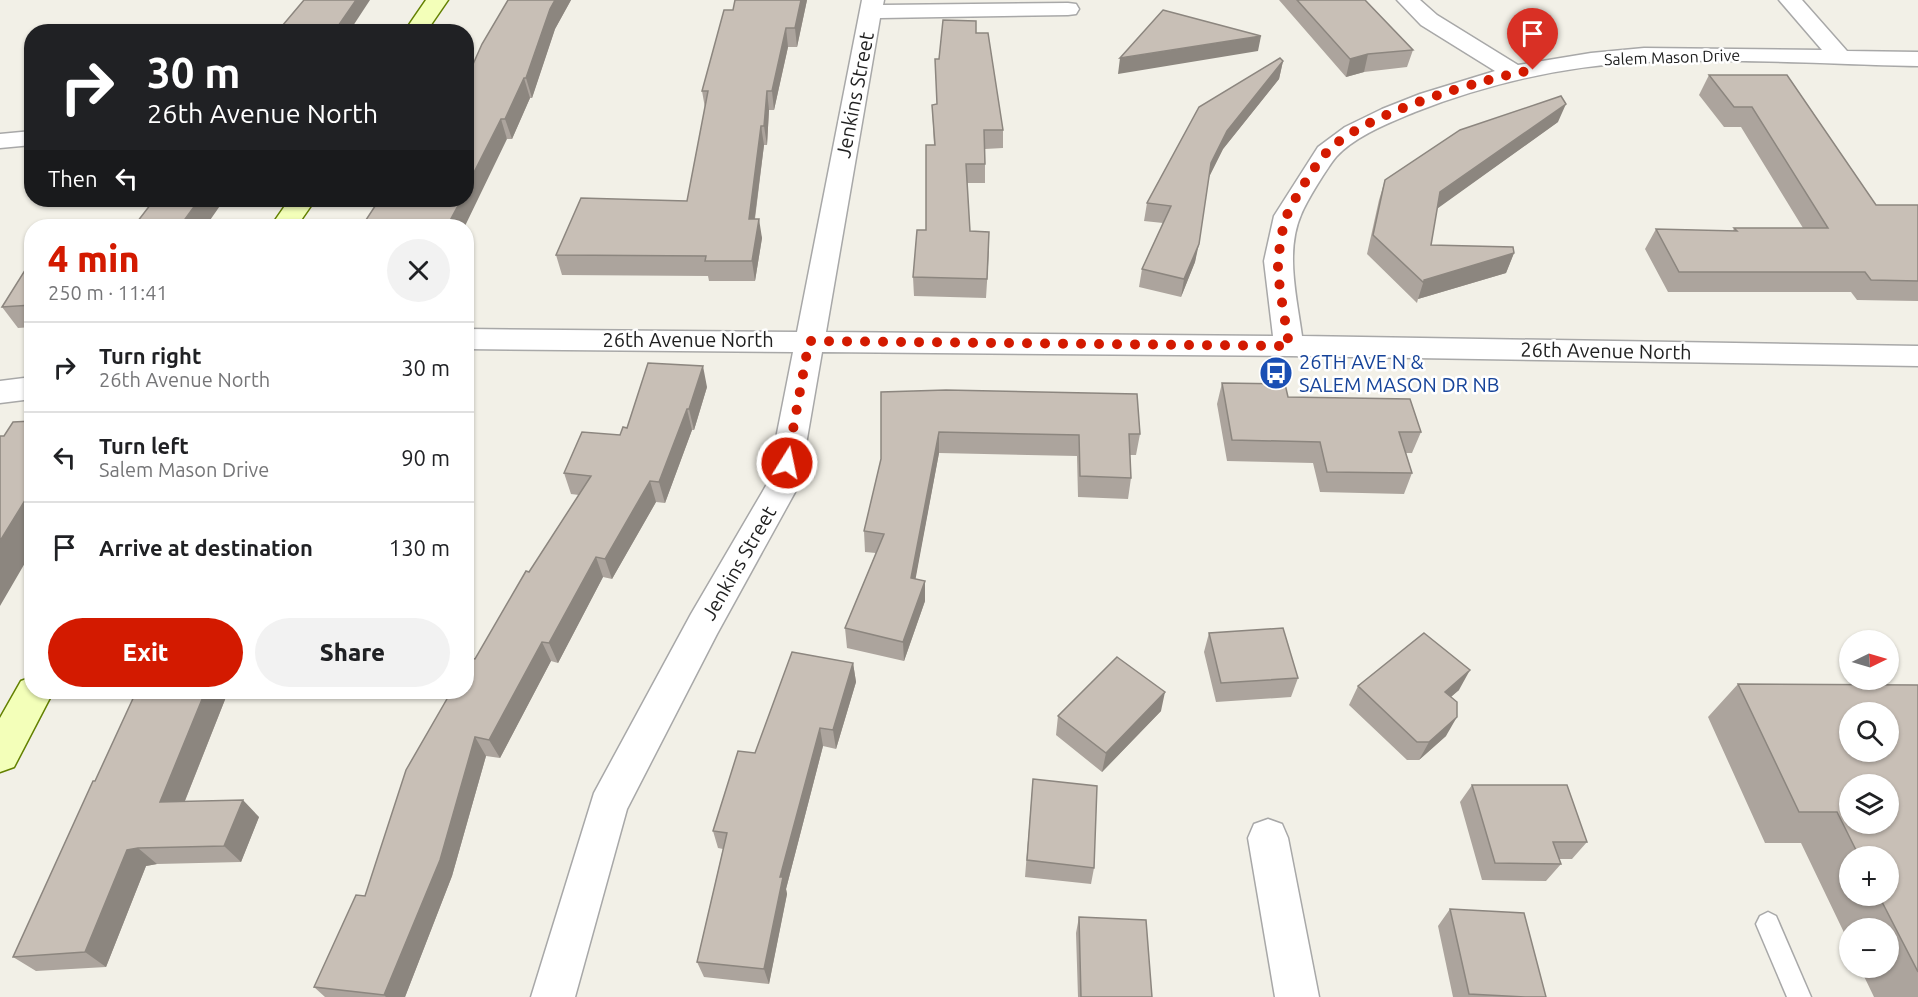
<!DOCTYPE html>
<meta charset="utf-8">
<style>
:root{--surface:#fff;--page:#f2f2f2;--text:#202124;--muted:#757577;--line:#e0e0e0;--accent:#d31a00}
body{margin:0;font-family:Ubuntu,sans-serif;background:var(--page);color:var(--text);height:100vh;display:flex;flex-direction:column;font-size:22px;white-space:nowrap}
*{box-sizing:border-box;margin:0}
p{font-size:20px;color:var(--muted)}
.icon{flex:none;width:33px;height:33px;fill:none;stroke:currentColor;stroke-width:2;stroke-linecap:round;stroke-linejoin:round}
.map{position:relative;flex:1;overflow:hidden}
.drawer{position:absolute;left:24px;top:219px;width:450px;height:480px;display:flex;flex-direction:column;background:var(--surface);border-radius:24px;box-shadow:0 2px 4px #0004}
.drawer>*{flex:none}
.banner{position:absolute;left:24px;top:24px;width:450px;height:183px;border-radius:24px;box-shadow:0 2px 4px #0004;background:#202124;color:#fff;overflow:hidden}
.needle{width:39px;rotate:85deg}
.controls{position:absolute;left:1839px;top:630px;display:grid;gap:12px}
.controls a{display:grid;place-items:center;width:60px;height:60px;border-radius:50%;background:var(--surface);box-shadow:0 2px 4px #0004;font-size:30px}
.pin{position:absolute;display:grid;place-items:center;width:51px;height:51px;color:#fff;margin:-62px -26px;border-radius:50% 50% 50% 0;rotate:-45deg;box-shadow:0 0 6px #0007}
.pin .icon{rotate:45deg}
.me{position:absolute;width:66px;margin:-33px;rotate:10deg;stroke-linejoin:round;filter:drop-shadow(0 0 4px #0008)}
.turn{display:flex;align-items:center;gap:21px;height:126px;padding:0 24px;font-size:27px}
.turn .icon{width:78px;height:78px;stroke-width:2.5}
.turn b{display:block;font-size:42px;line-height:51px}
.then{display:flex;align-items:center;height:57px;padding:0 24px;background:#0003;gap:12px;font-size:22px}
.round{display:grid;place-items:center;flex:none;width:63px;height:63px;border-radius:32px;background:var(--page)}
.headline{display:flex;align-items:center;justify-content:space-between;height:102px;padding:0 24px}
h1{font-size:36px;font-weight:800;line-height:45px;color:var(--accent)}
.action{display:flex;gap:12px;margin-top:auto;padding:12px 24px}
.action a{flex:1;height:69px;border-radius:36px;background:var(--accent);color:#fff;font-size:24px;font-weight:800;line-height:69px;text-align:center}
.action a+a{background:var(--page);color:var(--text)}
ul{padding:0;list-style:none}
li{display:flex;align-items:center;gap:18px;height:90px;padding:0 24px;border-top:2px solid var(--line)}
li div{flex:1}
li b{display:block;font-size:22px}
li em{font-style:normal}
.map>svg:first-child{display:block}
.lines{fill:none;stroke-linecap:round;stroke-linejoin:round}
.lane-casing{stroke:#a8a8a8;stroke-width:3}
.street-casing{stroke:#a8a8a8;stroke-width:3}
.secondary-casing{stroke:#638100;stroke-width:3}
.lane{fill:#fff;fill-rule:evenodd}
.street{fill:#fff;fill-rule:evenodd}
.secondary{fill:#f3ffb9;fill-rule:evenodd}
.wall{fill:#aca49d;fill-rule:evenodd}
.shaded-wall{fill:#8c867f}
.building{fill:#c8bfb6;stroke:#8c867f;stroke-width:1.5;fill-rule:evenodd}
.route{stroke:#d31a00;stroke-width:10;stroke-dasharray:0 18}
.labels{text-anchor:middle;stroke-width:5;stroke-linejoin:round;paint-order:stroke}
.far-street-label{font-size:16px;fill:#212121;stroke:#fff}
.street-label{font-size:20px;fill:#212121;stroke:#fff}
.transit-label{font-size:20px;fill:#164399;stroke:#fff;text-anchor:start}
</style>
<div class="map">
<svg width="1918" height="997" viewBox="0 0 1918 997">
<rect width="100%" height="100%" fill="#f2f0e7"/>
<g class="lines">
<defs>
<path id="lane" d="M1768 912 1776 916 1811 997H1787L1756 924 1760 916Z"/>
<path id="street" d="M862 0H884L883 5 1068 3 1076 4 1079 9 1076 14 1068 15 880 18 826 332 1273 336 1264 261 1274 216 1318 147 1345 127 1382 109 1420 94 1495 71 1421 25 1397 0H1420L1437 15 1518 65 1591 53 1644 48 1822 50 1779 0H1802L1847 51 1918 52V66C1827 64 1736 58 1645 62 1567 65 1487 84 1415 112 1389 123 1355 136 1336 157 1327 168 1306 202 1301 215 1285 252 1297 298 1302 336L1918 346V366L1289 356 822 352 799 485 717 634 627 809 575 997H531L594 793 691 614 767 484 793 352 466 349V329L797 332Z
M32 131V145L0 148V134Z
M32 377V399L0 403V381Z
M1268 819 1282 824 1288 838 1319 997H1275L1248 838 1254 824Z"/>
<path id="secondary" d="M426 0H448L426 32H404Z
M289 200H315L297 226H271Z
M32 677V692H53L14 767 0 772V718L21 681Z"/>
</defs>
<use href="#lane" class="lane-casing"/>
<use href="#street" class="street-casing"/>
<use href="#secondary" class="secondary-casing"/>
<use href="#lane" class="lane"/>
<use href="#street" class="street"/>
<use href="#secondary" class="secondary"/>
</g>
<path class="wall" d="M508 0H571L555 29 532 98H530L512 139H507L467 80Z
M807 0 797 47H788L774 110H769L767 145H764L755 219 762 238 755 281H709L708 276 562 275 556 255 687 201 705 108 702 91 733 10Z
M1279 0H1365L1413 50 1407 67 1364 72 1346 77Z
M976 33 1003 130V148L985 149V183H967L970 231 989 251 986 298 914 296 913 277 926 230 934 145 932 105 937 104 935 59H939Z
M1283 61 1279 79 1223 149 1208 179 1195 262 1181 297 1139 287 1142 269 1163 223 1144 221 1147 203Z
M1709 75H1787L1876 205H1918V301L1857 300 1851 292H1668L1645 249 1656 229 1733 231 1734 228H1803L1741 127H1724L1699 95Z
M1558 122 1437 208 1431 245 1514 253 1506 273 1418 299 1417 303 1367 254 1379 200 1385 180Z
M32 259V327L18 328 2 307Z
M1222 383 1421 432 1412 453H1406L1412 473 1404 494 1320 492 1313 463 1227 461 1217 404Z
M707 387 694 430H692L665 503 656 502 612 579 603 577 558 663 551 661 500 758 486 756 452 876 405 997H325L314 987 365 896 475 659 529 572 579 495 571 494 564 473 620 435 627 428Z
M881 392 1140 434 1136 455H1130L1131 478 1128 499 1078 497 1077 456 939 453 915 579 925 601 904 661 847 648 845 628 876 553 865 552 864 531 881 459Z
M1209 633 1298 678 1291 697 1216 702 1204 652Z
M853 663 856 682 836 749 823 746 786 889 787 894 769 984 704 977 697 962 723 849 718 848 713 831 755 753Z
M1738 684 1918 685V997H1874L1860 968H1888V928H1850V945L1801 843H1765L1708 717ZM1850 856H1888V896H1850Z
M1358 686 1459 690 1451 697 1446 736 1419 760H1407L1349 705Z
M228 692 185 801 259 817 241 862 157 864 146 866 106 967 36 971 13 957 95 781Z
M1161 711 1102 772 1056 735 1058 716Z
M1033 779 1094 868 1091 884 1025 877Z
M1472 785 1587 842 1572 859H1559L1561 864 1546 881 1482 880 1460 802Z
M1450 909 1546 997H1453L1438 926Z
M1079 917 1152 997H1078L1076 933Z"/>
<path class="shaded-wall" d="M356 0H370L349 32H334Z
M555 0H571L555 29 532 98 526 78 550 9Z
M801 0H807L797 47 795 28Z
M786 28 788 47 774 110 772 91Z
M1261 36 1258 51 1118 74 1120 58Z
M1368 54 1364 72 1346 77 1350 59Z
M1283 61 1279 79 1223 149 1207 181 1211 163 1227 131Z
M524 78 530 98 512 139 505 119Z
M767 91 769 110 767 145 764 126Z
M1566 104 1558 122 1434 211 1440 192Z
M501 119 507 139 465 226H447L461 200H466V188Z
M761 126 764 145 752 239 749 219Z
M199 200H224L206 226H180Z
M759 219 762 238 755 281 752 261Z
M1199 244 1195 262 1181 297 1184 279Z
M1514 253 1506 273 1418 299 1424 280Z
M703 366 707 387 694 430 689 409Z
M687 409 692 430 665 503 659 482Z
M939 432V453L912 598 911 578Z
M650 481 656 502 612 579 605 559Z
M32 489V551L0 606V541Z
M596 557 603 577 558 663 549 643Z
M925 581V601L904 661 903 642Z
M542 642 551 661 500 758 489 740Z
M853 663 856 682 836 749 833 730Z
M1470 670 1459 690 1434 711 1445 692Z
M205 692H228L178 818 160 802Z
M1165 692 1161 711 1102 772 1106 753Z
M1457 717 1446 736 1419 760 1429 742Z
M820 728 823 746 786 889 787 894 769 984 764 969 780 877Z
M475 737 486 756 452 876 405 997H386L384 995Z
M243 800 259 817 241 862 224 846Z
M138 848 157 864 146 866 106 967 85 952 127 850Z"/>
<path class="building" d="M304 0H356L334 32H277Z
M508 0H555L550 9 526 78H524L505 119H501L466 188V80L482 44Z
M735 0H801L795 28H786L772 91H767L764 126H761L749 219H759L752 261H705L706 256 556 255 581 198 687 201 708 91H702L724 10H733Z
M1297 0H1365L1413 50 1368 54 1350 59Z
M1163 10 1261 36 1120 58Z
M943 20 976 21V33H988L1003 130H984L985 164H966L970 231 989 232 987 279 913 277 917 230H926V145H935L932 105 937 104 935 59H939Z
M1280 58 1283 61 1227 131 1211 163 1199 244 1184 279 1142 269 1171 206 1147 203 1199 107Z
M1709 75H1787L1876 205H1918V281L1871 280 1865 272H1679L1656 229 1737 231 1734 228H1828L1752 107H1734Z
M1561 96 1566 104 1440 192 1431 245 1513 247 1514 253 1424 280V283L1373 235 1385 180 1460 130Z
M154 200H199L180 226H134Z
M379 200H461L447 226H362Z
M32 259V305L2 307Z
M648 363 703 366 689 409H687L659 482 650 481 605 559 596 557 549 643 542 642 489 740 475 737 440 860 384 995 314 987 356 895 365 896 406 770 451 692H466V664L470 658 475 659 526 571 529 572 591 476 564 473 582 432 620 435 623 427 627 428Z
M1222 383 1285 384 1288 397 1410 399 1421 432H1399L1412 473 1327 472 1320 442 1232 440Z
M946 390 1137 394 1140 434H1129L1131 478 1080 476 1079 435 939 432 911 578 925 581 903 642 845 628 884 534 864 531 881 459V392Z
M32 421V489L0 541V436H4L13 422Z
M1283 628 1298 678 1221 683 1209 633Z
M1424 633 1470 670 1445 692 1457 702V717L1429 742H1417L1358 686Z
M792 652 853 663 833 730 820 728 780 877H783L764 969 697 962 727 833 713 831 738 751 755 753Z
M1117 657 1165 692 1106 753 1058 716Z
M1738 684 1918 685V972L1879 896H1888V856H1859L1837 812H1799ZM1850 712H1888V752H1850ZM1850 784H1888V824H1850Z
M136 692H205L160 802 243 800 224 846 138 848 127 850 85 952 13 957 93 781H95Z
M1033 779 1097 786 1094 868 1027 860Z
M1472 785H1567L1587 842H1553L1561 864 1495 863Z
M1450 909 1524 913 1546 997H1525L1469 994Z
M1079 917 1146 920 1152 997H1081Z"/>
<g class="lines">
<path class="route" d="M787 463 809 341 1289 346C1286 323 1277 281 1278 260 1280 246 1282 227 1287 215 1294 199 1315 165 1326 153 1359 115 1484 78 1533 70"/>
</g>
<defs>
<symbol id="bus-disc" viewBox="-11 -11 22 22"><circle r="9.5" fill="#1a4fb4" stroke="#fff"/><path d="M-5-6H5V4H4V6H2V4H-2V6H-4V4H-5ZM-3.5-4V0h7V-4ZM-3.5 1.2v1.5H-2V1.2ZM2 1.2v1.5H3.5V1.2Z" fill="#fff"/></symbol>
</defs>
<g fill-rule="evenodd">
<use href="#bus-disc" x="1257" y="354" width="38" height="38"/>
</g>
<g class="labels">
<g class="far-street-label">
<text transform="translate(1672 57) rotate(-2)" y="6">Salem Mason Drive</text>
</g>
<g class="street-label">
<text transform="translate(855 95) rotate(-79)" y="7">Jenkins Street</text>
<text x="688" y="347">26th Avenue North</text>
<text transform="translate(1606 351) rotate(1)" y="7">26th Avenue North</text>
<text transform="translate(739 563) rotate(-60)" y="7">Jenkins Street</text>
</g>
<g class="transit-label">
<text x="1299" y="369">26TH AVE N &amp;<tspan x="1299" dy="23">SALEM MASON DR NB</tspan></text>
</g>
</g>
</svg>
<div class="controls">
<a><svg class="needle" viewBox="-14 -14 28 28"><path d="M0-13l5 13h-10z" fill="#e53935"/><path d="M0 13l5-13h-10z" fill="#757577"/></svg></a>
<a><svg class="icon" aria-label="search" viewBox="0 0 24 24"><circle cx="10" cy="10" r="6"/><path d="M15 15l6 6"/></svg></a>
<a><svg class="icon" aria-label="layers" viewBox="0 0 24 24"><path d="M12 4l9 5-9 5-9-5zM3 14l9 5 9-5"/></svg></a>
<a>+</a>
<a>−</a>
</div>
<div class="pin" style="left:1533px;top:70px;background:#d93025"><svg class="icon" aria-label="arrive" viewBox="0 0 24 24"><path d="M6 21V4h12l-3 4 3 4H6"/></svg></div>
<svg class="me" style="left:787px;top:463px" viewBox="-20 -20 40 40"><circle r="17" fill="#d31a00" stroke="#fff" stroke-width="3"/><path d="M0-11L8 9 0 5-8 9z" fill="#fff"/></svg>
<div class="banner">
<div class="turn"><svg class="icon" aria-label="right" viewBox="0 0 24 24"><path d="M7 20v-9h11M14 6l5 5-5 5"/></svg><div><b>30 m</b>26th Avenue North</div></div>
<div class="then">Then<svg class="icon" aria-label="left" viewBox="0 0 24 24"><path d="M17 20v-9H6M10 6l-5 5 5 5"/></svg></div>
</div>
<section class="drawer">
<div class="headline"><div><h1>4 min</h1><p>250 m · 11:41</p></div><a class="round"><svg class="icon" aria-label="close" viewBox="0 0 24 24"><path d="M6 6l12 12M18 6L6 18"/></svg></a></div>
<ul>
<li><svg class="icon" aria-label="right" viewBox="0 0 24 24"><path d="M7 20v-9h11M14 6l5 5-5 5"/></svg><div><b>Turn right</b><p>26th Avenue North</p></div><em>30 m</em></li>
<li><svg class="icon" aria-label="left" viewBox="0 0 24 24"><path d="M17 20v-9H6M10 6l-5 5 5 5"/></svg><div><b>Turn left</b><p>Salem Mason Drive</p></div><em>90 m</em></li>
<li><svg class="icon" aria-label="arrive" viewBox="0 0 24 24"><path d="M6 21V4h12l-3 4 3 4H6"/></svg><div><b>Arrive at destination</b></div><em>130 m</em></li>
</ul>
<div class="action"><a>Exit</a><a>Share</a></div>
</section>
</div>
